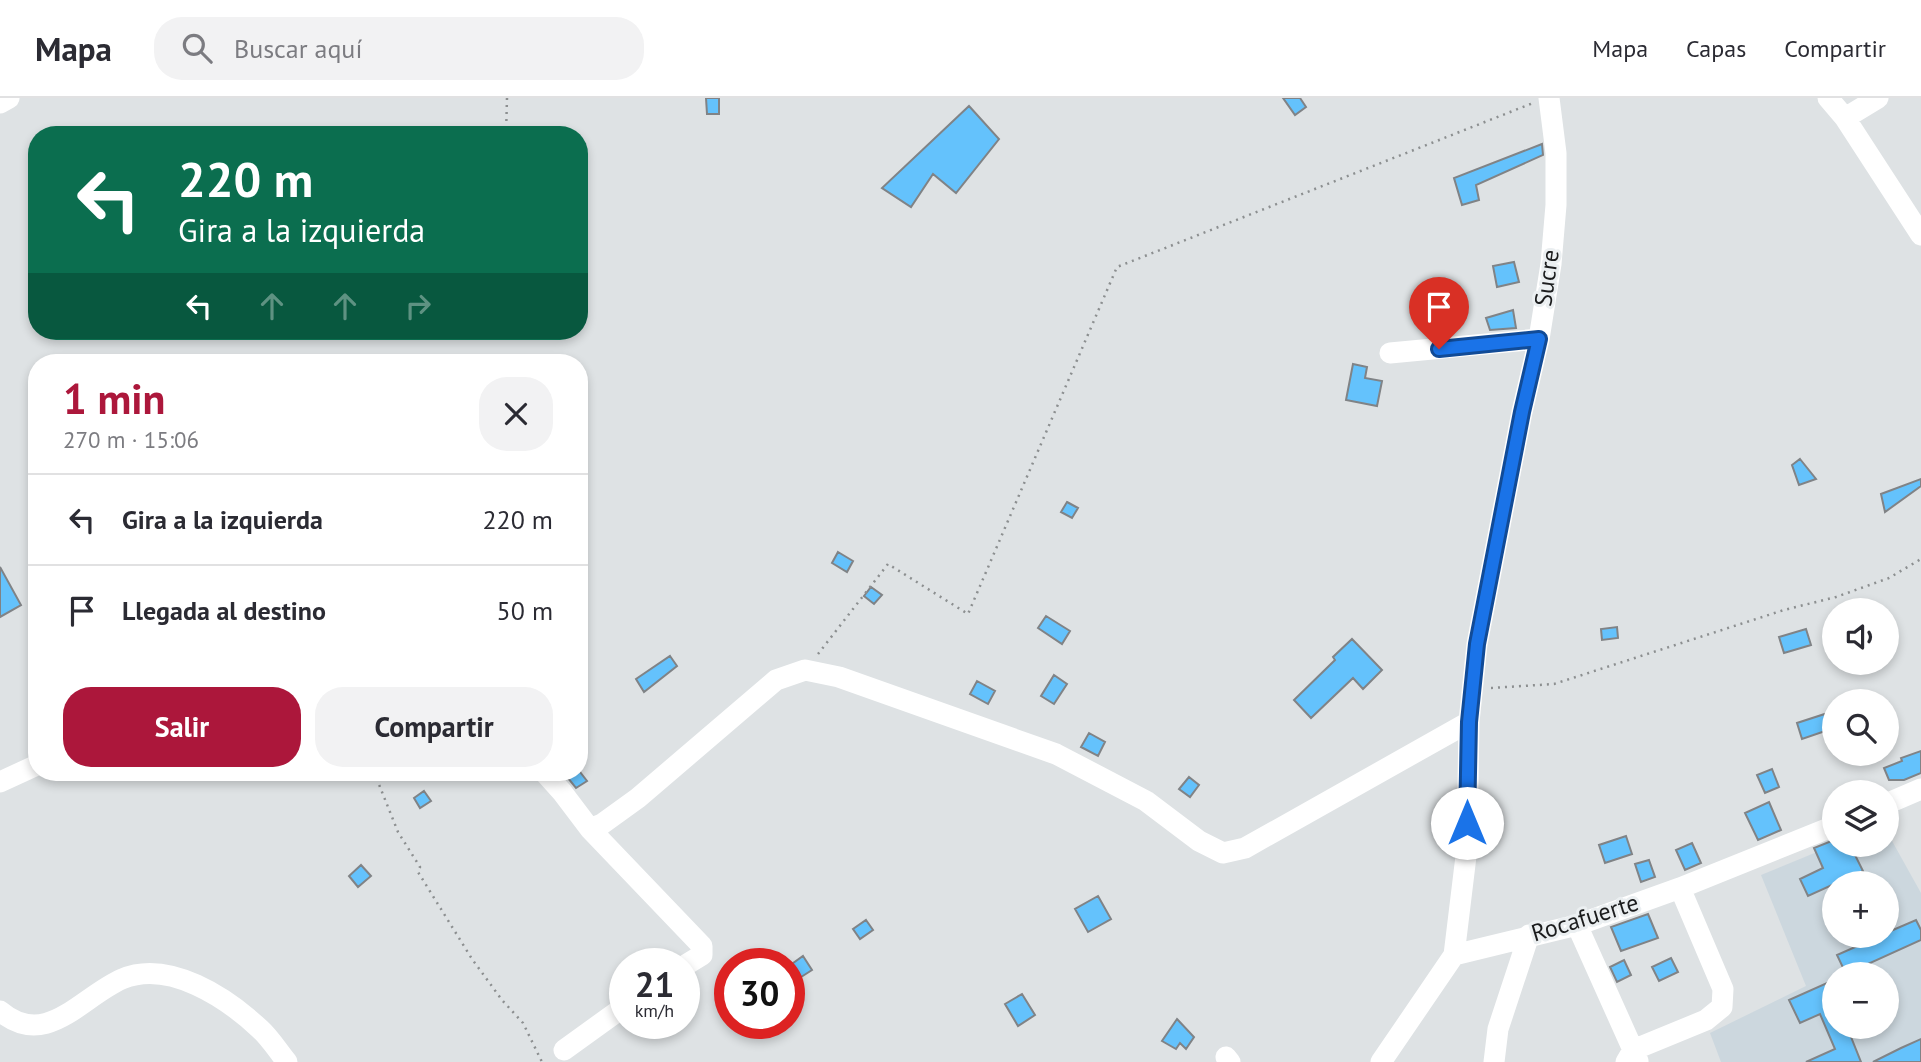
<!DOCTYPE html>
<html lang="es">
<meta charset="utf-8">
<style>
:root{--surface:#fff;--page:#f2f2f3;--text:#2b2b33;--muted:#7c7c81;--line:#e1e1e2;--accent:#ac173b}
body{margin:0;font-family:"PT Sans",sans-serif;background:var(--page);color:var(--text);height:100vh;display:flex;flex-direction:column;font-size:26px;white-space:nowrap}
*{box-sizing:border-box;margin:0}
p{font-size:23px;color:var(--muted)}
.icon{flex:none;width:38px;height:38px;fill:none;stroke:currentColor;stroke-width:2;stroke-linecap:round;stroke-linejoin:round}
.map{position:relative;flex:1;overflow:hidden}
.side{position:absolute;left:28px;top:256px;width:560px;height:427px;display:flex;flex-direction:column;background:var(--surface);border-radius:28px;box-shadow:0 4px 10px #0003}
.side>*{flex:none}
.guide{position:absolute;left:28px;top:28px;width:560px;height:214px;border-radius:28px;box-shadow:0 4px 10px #0003;background:#0b6e4f;color:#fff;overflow:hidden}
.fabs{position:absolute;left:1822px;top:500px;display:grid;gap:14px}
.fabs a{display:grid;place-items:center;width:77px;height:77px;border-radius:50%;background:var(--surface);box-shadow:0 4px 10px #0003;font-size:35px}
.speed{position:absolute;left:609px;top:850px;display:flex;gap:14px;font-size:35px;font-weight:700;text-align:center}
.speed>*{display:grid;place-content:center;width:91px;height:91px;border-radius:50%;background:var(--surface);box-shadow:0 4px 10px #0003;line-height:1}
.speed small{font-size:18px;font-weight:400}
.speed .limit{border:10px solid #d22;background:#fff;color:#111}
.pin{position:absolute;display:grid;place-items:center;width:60px;height:60px;color:#fff;margin:-72px -30px;border-radius:50% 50% 50% 0;rotate:-45deg;box-shadow:0 0 7px #0007}
.pin .icon{rotate:45deg}
.me{position:absolute;width:77px;margin:-38px;rotate:0deg;stroke-linejoin:round;filter:drop-shadow(0 0 5px #0008)}
.turn{display:flex;align-items:center;gap:24px;height:147px;padding:0 35px;font-size:32px}
.turn .icon{width:91px;height:91px;stroke-width:2.5}
.turn b{display:block;font-size:49px;line-height:60px}
.lanes{display:flex;align-items:center;height:66px;padding:0 35px;background:#0003;justify-content:center;gap:35px;direction:ltr}
.lanes .off{opacity:.35}
.round{display:grid;place-items:center;flex:none;width:74px;height:74px;border-radius:28px;background:var(--page)}
.summary{display:flex;align-items:center;justify-content:space-between;height:119px;padding:0 35px}
h1{font-size:42px;font-weight:700;line-height:52px;color:var(--accent)}
.button{display:flex;gap:14px;margin-top:auto;padding:14px 35px}
.button a{flex:1;height:80px;border-radius:28px;background:var(--accent);color:#fff;font-size:28px;font-weight:700;line-height:80px;text-align:center}
.button a+a{background:var(--page);color:var(--text)}
ul{padding:0;list-style:none}
li{display:flex;align-items:center;gap:21px;height:91px;padding:0 35px;border-top:2px solid var(--line)}
li div{flex:1}
li b{display:block;font-size:26px}
li em{font-style:normal}
header{display:flex;align-items:center;gap:42px;box-sizing:border-box;height:98px;padding:0 35px;background:var(--surface);border-bottom:2px solid var(--line)}
header strong{font-size:33px}
nav{display:flex;gap:38px;margin-inline-start:auto;font-size:24px}
.search{width:490px;height:63px;background:var(--page);display:flex;align-items:center;gap:18px;box-sizing:border-box;padding:0 24px;border-radius:28px;color:var(--muted);font-size:26px}
.map>svg:first-child{display:block}
.built{fill:#ccd7de;fill-rule:evenodd}
.building{fill:#64c2fc;stroke:#808386;stroke-width:2}
.lines{fill:none;stroke-linecap:round;stroke-linejoin:round}
.path{stroke:#8c8f90;stroke-width:2.5;stroke-dasharray:2 5;stroke-linecap:butt}
.minor{stroke:#fff;stroke-width:21}
.route-casing{stroke:#114b97;stroke-width:18}
.route{stroke:#1a73e8;stroke-width:12}
.labels{text-anchor:middle;stroke-width:6;stroke-linejoin:round;paint-order:stroke}
.street-label{font-size:24px;fill:#1b1c1d;stroke:#ebeff1}
</style>
<header>
<strong>Mapa</strong>
<div class="search"><svg class="icon" aria-label="search" viewBox="0 0 24 24"><circle cx="10" cy="10" r="6"/><path d="M15 15l6 6"/></svg>Buscar aquí</div>
<nav><a>Mapa</a><a>Capas</a><a>Compartir</a></nav>
</header>
<div class="map">
<svg width="1921" height="964" viewBox="0 0 1921 964">
<rect width="100%" height="100%" fill="#dee2e4"/>
<path class="built" d="M1887 734 1921 795V964H1721L1710 935 1806 888 1761 777 1834 747H1886ZM1834 786H1886V838H1834ZM1834 877H1886V929H1834Z"/>
<path class="building" d="M706 0H719V16H707Z
M1283 0H1300L1306 9 1295 17Z
M969 8 999 41 956 95 933 76 911 109 882 90Z
M1542 46 1543 57 1476 87 1479 102 1462 107 1454 80Z
M1514 164 1519 184 1497 189 1493 168Z
M1513 212 1516 230 1490 232 1486 220Z
M1353 266 1367 269 1365 280 1382 283 1377 308 1346 302Z
M1800 361 1816 381 1799 387 1792 367Z
M1921 381V388L1885 414 1881 396Z
M1067 404 1078 410 1072 420 1061 414Z
M838 454 853 463 847 474 832 465Z
M0 469 21 507 0 519Z
M871 489 882 497 874 506 864 498Z
M1046 518 1070 533 1062 546 1038 530Z
M1617 529 1618 540 1602 542 1601 531Z
M1806 531 1811 547 1784 555 1779 539Z
M1352 541 1382 572 1363 591 1353 580 1311 620 1294 602 1335 562 1333 559Z
M670 558 677 568 644 594 636 581Z
M1054 577 1067 586 1054 606 1041 598Z
M977 583 995 593 988 606 970 596Z
M1834 613V630L1802 641 1797 625Z
M1089 635 1105 644 1098 658 1081 649Z
M1921 653V675L1904 682H1889L1884 670 1902 663 1901 660Z
M1772 671 1779 689 1765 695 1757 677Z
M563 674H580L587 683 576 690Z
M1189 679 1199 687 1190 699 1179 691Z
M424 693 431 703 420 710 414 700Z
M1769 704 1781 732 1758 742 1745 715Z
M1626 738 1632 756 1605 765 1599 747Z
M1834 742V747H1850L1863 773 1808 798 1800 781 1823 770 1814 750Z
M1692 745 1701 765 1685 772 1676 752Z
M1649 762 1655 779 1641 784 1635 766Z
M361 767 371 778 358 789 349 778Z
M1098 798 1111 821 1088 834 1075 811Z
M1648 816 1658 840 1621 853 1611 829Z
M866 822 873 832 860 841 853 831Z
M1916 822 1921 832V842L1846 876 1837 857 1880 838H1886V835Z
M803 858 812 872 798 881 789 868Z
M1671 860 1678 874 1659 883 1652 869Z
M1624 862 1631 877 1617 884 1610 869Z
M1827 885 1834 900V929H1847L1861 964H1806L1835 951 1820 916 1800 925 1789 902Z
M1022 896 1035 917 1018 928 1005 906Z
M1177 921 1194 939 1186 951 1180 945 1176 951 1162 943Z
M1921 941V964H1873L1901 950Z"/>
<g class="lines">
<path class="path" d="M506 37 507 0
M818 556 888 466 968 516 1117 169 1533 5
M1491 590 1554 586 1784 512 1836 499 1889 480 1921 461
M374 674 398 734 420 769 418 774 472 861 502 902 523 925 542 964"/>
<path class="minor" d="M1828 0 1845 20 1921 137
M0 5 9 0
M1845 20 1878 0
M1390 255 1539 241
M544 674 562 694 590 731 602 726 638 700 776 582 805 572 839 579 1056 656 1146 703 1199 743 1223 755 1245 750 1469 624
M0 684 37 667
M1886 706 1921 691
M590 731 702 848V857L684 868
M1577 827 1638 963
M1454 857 1467 750 1469 624 1477 546 1522 314 1539 241 1551 166 1556 107V55L1549 0
M0 913C46 952 81 899 122 881 169 861 227 900 260 931 270 940 278 953 287 964
M564 952 625 908
M1226 959 1230 964
M1381 964 1454 857 1577 827 1680 790 1834 728
M1494 964 1498 931 1529 837
M1626 964 1633 952 1706 922 1722 909 1723 891 1680 790"/>
</g>
<g class="lines">
<defs>
<path id="route" d="M1439 251 1539 241 1522 314 1477 546 1469 624 1467 725"/>
</defs>
<use href="#route" class="route-casing"/>
<use href="#route" class="route"/>
</g>
<g class="labels">
<g class="street-label">
<text transform="translate(1547 180) rotate(-82)" y="8">Sucre</text>
<text transform="translate(1585 820) rotate(-17)" y="8">Rocafuerte</text>
</g>
</g>
</svg>
<div class="fabs">
<a><svg class="icon" aria-label="sound" viewBox="0 0 24 24"><path d="M4 9h4l5-4v14l-5-4H4zM17 9q2 3 0 6"/></svg></a>
<a><svg class="icon" aria-label="search" viewBox="0 0 24 24"><circle cx="10" cy="10" r="6"/><path d="M15 15l6 6"/></svg></a>
<a><svg class="icon" aria-label="layers" viewBox="0 0 24 24"><path d="M12 4l9 5-9 5-9-5zM3 14l9 5 9-5"/></svg></a>
<a>+</a>
<a>−</a>
</div>
<div class="speed"><div>21<small>km/h</small></div><div class="limit">30</div></div>
<div class="pin" style="left:1439px;top:251px;background:#d93025"><svg class="icon" aria-label="arrive" viewBox="0 0 24 24"><path d="M6 21V4h12l-3 4 3 4H6"/></svg></div>
<svg class="me" style="left:1467px;top:725px" viewBox="-20 -20 40 40"><circle r="19" fill="#fff"/><path d="M0-13L10 11 0 6-10 11z" fill="#1a73e8"/></svg>
<div class="guide">
<div class="turn"><svg class="icon" aria-label="left" viewBox="0 0 24 24"><path d="M17 20v-9H6M10 6l-5 5 5 5"/></svg><div><b>220 m</b>Gira a la izquierda</div></div>
<div class="lanes"><svg class="icon" aria-label="left" viewBox="0 0 24 24"><path d="M17 20v-9H6M10 6l-5 5 5 5"/></svg><svg class="icon off" aria-label="ahead" viewBox="0 0 24 24"><path d="M12 20V5M6 11l6-6 6 6"/></svg><svg class="icon off" aria-label="ahead" viewBox="0 0 24 24"><path d="M12 20V5M6 11l6-6 6 6"/></svg><svg class="icon off" aria-label="right" viewBox="0 0 24 24"><path d="M7 20v-9h11M14 6l5 5-5 5"/></svg></div>
</div>
<section class="side">
<div class="summary"><div><h1>1 min</h1><p>270 m · 15:06</p></div><a class="round"><svg class="icon" aria-label="close" viewBox="0 0 24 24"><path d="M6 6l12 12M18 6L6 18"/></svg></a></div>
<ul>
<li><svg class="icon" aria-label="left" viewBox="0 0 24 24"><path d="M17 20v-9H6M10 6l-5 5 5 5"/></svg><div><b>Gira a la izquierda</b></div><em>220 m</em></li>
<li><svg class="icon" aria-label="arrive" viewBox="0 0 24 24"><path d="M6 21V4h12l-3 4 3 4H6"/></svg><div><b>Llegada al destino</b></div><em>50 m</em></li>
</ul>
<div class="button"><a>Salir</a><a>Compartir</a></div>
</section>
</div>
